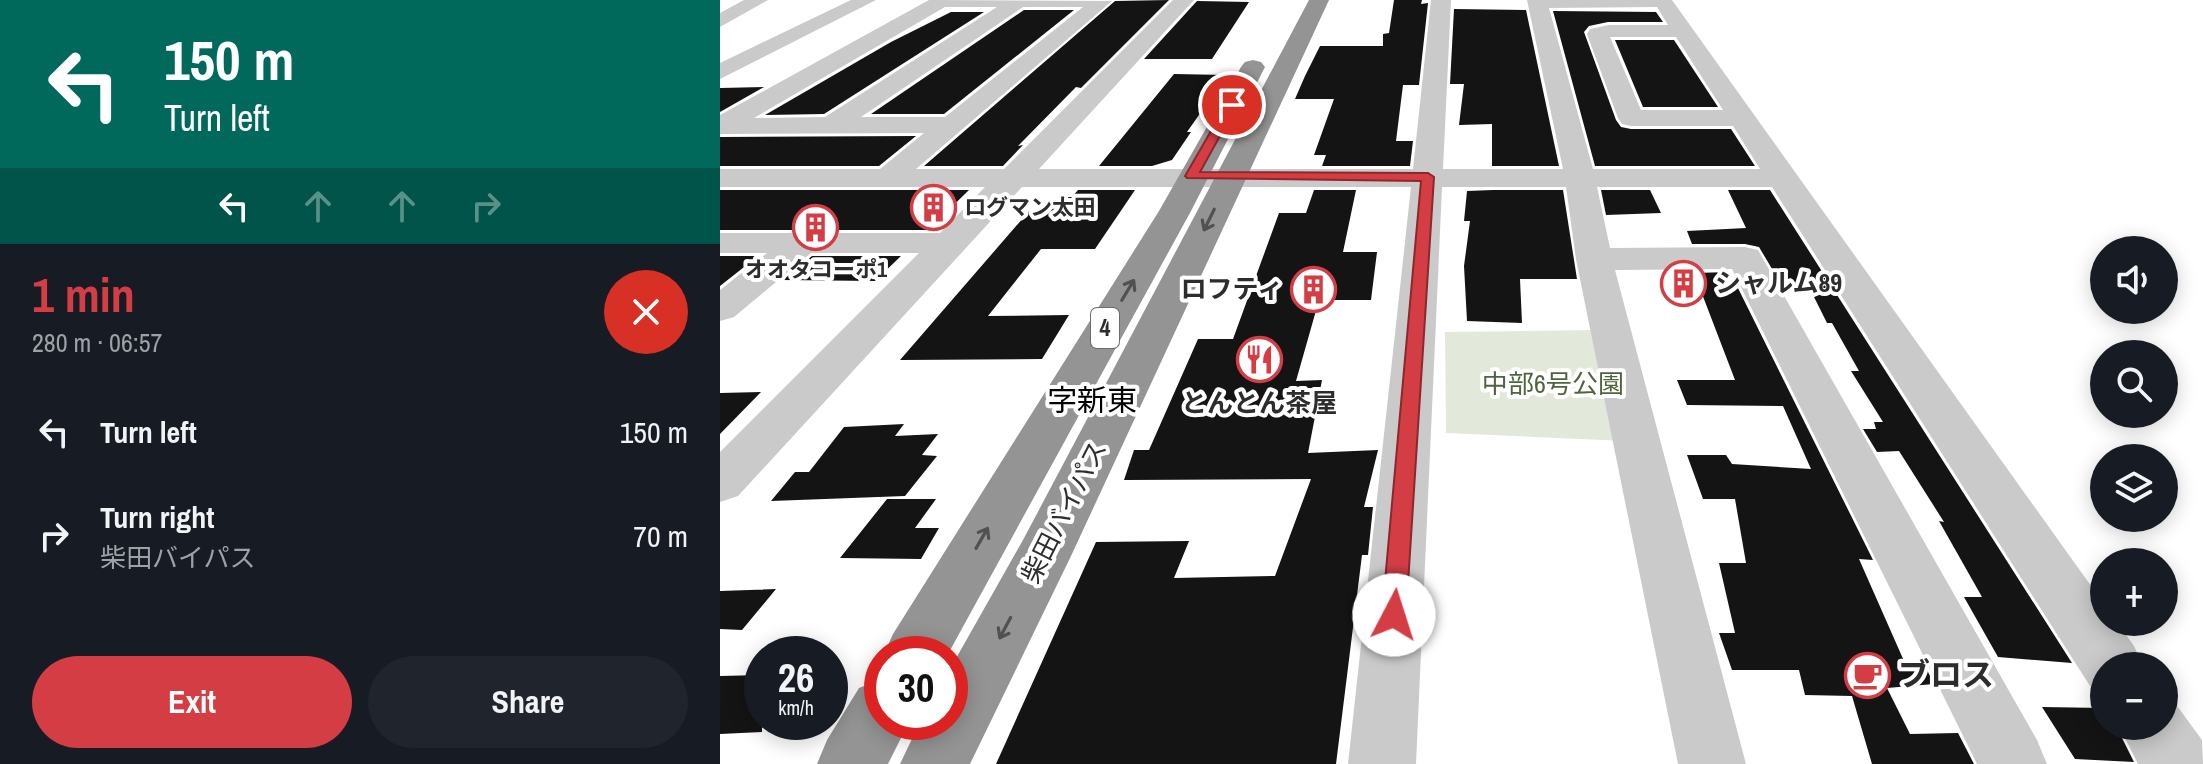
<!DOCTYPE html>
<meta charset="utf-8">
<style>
:root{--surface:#171b24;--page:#20242c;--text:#f1f3f6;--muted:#9ea1a6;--accent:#d53d45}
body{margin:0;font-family:"Archivo Narrow","Noto Sans JP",sans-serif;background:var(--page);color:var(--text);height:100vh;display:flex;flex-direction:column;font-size:30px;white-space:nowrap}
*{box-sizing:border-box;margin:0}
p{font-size:26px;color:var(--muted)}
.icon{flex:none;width:44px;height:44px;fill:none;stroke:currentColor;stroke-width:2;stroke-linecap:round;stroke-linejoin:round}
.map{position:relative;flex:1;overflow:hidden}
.drawer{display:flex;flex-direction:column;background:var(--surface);width:720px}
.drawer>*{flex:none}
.hud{background:#00695c;color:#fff;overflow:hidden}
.tools{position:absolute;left:1370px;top:236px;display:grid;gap:16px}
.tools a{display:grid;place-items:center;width:88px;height:88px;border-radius:50%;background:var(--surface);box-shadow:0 4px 20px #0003;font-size:40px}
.speed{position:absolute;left:24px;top:636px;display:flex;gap:16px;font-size:40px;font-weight:700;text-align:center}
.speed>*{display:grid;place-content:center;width:104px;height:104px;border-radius:50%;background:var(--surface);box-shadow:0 4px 20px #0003;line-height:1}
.speed small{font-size:20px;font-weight:400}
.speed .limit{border:12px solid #d22;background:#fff;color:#111}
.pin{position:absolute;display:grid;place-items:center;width:68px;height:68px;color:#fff;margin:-34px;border:4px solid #fff;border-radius:50%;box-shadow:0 2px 8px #0007}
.me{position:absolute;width:88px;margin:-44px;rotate:5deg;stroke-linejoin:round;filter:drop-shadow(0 0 6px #0008)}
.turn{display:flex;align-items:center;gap:28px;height:168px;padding:0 32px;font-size:36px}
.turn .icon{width:104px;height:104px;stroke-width:2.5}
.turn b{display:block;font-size:56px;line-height:68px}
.lanes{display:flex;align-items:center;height:76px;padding:0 32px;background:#0003;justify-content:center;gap:40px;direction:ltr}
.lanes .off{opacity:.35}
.round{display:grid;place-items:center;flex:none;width:84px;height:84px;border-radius:42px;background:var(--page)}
.headline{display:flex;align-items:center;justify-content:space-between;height:136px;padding:0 32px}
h1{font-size:48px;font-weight:700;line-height:60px;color:var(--accent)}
.cta{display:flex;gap:16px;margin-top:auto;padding:16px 32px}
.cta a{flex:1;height:92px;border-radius:48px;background:var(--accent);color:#fff;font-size:32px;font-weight:700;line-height:92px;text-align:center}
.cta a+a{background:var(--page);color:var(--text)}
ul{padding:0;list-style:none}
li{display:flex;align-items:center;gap:24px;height:104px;padding:0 32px}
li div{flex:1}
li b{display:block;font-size:30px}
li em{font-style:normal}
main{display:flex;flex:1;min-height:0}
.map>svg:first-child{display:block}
.green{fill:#e2e9db}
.building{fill:#141414}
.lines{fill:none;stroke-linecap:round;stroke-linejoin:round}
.minor{fill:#cacaca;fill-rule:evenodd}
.highway{fill:#949494;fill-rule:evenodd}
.oneway{stroke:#515151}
.route{fill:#d53d45;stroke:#8a282d;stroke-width:2}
.labels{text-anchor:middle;stroke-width:8;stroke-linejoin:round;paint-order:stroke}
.far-poi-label{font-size:22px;font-weight:bold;fill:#2d2d2d;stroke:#fff;text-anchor:start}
.shield{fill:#fff;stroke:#6c6c6c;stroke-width:2}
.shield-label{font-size:24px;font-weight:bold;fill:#2d2d2d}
.poi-label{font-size:26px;font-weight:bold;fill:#2d2d2d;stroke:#fff;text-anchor:start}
.park-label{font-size:26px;fill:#4f643e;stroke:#fff}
.street-label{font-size:26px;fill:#2d2d2d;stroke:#fff}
.quarter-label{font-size:30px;fill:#000;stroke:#fff}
.near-poi-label{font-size:32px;font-weight:bold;fill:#2d2d2d;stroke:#fff;text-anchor:start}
</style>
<main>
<section class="drawer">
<div class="hud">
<div class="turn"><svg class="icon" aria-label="left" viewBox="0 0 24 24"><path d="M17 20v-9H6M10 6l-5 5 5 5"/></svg><div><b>150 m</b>Turn left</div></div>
<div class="lanes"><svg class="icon" aria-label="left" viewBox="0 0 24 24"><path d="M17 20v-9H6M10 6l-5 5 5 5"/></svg><svg class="icon off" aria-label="ahead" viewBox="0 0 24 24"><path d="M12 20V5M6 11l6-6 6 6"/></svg><svg class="icon off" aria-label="ahead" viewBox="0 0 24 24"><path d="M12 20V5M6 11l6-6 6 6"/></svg><svg class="icon off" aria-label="right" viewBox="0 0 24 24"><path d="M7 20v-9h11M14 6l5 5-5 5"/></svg></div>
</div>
<div class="headline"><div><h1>1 min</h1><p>280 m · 06:57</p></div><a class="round" style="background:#d93025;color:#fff"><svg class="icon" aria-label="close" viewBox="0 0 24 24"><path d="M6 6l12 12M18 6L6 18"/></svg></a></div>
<ul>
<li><svg class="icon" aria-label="left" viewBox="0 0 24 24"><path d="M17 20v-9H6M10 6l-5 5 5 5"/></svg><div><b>Turn left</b></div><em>150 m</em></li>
<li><svg class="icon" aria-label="right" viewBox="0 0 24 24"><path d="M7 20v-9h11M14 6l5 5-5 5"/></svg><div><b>Turn right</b><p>柴田バイパス</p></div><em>70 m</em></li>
</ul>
<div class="cta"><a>Exit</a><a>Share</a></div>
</section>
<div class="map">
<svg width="1483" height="764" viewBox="0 0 1483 764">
<rect width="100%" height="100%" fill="#fff"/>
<path class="green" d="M877 330 905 441 726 433 725 332Z"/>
<path class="building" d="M449 0 361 88 356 87 298 146 303 145 283 166H204L395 1Z
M674 0H702L701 4 708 3 699 85H683L676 141H693L690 166H602L606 155H594L614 99H575L585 76 600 46H663V34L669 33Z
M477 1 529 2 492 59H424Z
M734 9 806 10 839 166H772V124L739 125 744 84H730Z
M304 10H354L224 114H151Z
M833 11 936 12 943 22H888L869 26 864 32 896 120 901 127 911 129H1011L1035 166H875Z
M231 12H264L104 114 45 115 171 42Z
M895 40H954L998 107H923Z
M454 74 507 75 467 132H471L452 160 432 166H379Z
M44 87 0 112V88Z
M196 136 159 166H0V137Z
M0 190H249L208 230H0Z
M358 190H415L375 249H321L268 316 349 315 322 359 180 360 310 210H325L338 197H352Z
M594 190H636L623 252H657L651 300H599L576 381 602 380 588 453 658 450 644 507H653L648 555H642L616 764H276L376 542 469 541 454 578 555 576 591 479 404 480 414 450H429L478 339H513L559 213H586Z
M773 190H843L857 279H800L802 323 747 321 744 266 750 221H744L747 191Z
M881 190H930L941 213 886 215Z
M1008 190H1050L1352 663 1278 657 1244 597H1262L1219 521 1224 522 1179 451 1157 452 1143 429H1156L1154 422H1163L1131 371H1139L1112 323H1107L1088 285 1061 284 1039 247 1025 244H972L967 231 1026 228Z
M0 256H38L0 286Z
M92 256H181L155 281 63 280Z
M1010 272 1153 560 1139 559 1184 661 1203 662 1214 684 1167 688 1190 734 1238 733 1254 764H1152L1132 696 1085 695 1079 670H1012L999 633H1015L999 563H1026L1015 499H983L967 455H1006L1012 464 1091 469 1063 406 967 405 957 380H1015L974 273Z
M41 392 0 434V393Z
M184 424 175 436 218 434 202 455 217 456 185 496 51 501 75 472H89L124 427Z
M167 499H216L195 528H219L201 559 120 558Z
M56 589 22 630 0 629V591Z
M42 675V732L0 734V676Z
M1322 707 1384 708V726H1396L1414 762 1355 759Z"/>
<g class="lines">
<path class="minor" d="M24 0H48L0 27V13Z
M131 0H156L0 79V63Z
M209 0 392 1 196 169H284L453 0H474L319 169H693L711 0H731L723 169H843L807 0H952L1384 604V622H1397L1414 646 1423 666H1384V692L1370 686 1052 187H877L890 248 1025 247 1038 250 1317 740 1327 764H1257L1012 269 895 270 1026 764H958L856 259 846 187H722L696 764H628L691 187H302L18 496 0 502V452L199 253H91L14 317 0 321V290L47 253H0V233H220L265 187H0V169H160L204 133 0 134V115ZM225 7H277L105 117 34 118ZM303 7H363L225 117H141ZM937 7 948 25H889L870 29 867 34 898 118 902 124 911 126H1013L1040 169H873L829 8ZM890 37H956L1003 110H921Z
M1444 699 1455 703 1482 740 1483 764H1418L1399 726H1444Z"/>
<path class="highway" d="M589 0H609L351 556 250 764H180L200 722H230V669L303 540Z
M533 60 541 62 545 67 471 211 228 654H164L173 634 439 211 521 67 525 62Z
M162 679V722H189L168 764H97L107 740 139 688Z"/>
</g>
<defs><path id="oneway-shaft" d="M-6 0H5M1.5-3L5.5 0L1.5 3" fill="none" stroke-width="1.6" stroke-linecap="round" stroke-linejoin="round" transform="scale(2)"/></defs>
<g class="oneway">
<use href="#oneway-shaft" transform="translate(489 220) rotate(116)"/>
<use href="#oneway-shaft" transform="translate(408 290) rotate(-59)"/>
<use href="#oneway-shaft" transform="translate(262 538) rotate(-60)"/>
<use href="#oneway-shaft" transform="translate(285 628) rotate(118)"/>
</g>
<path class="route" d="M512 101 517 105 480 172 708 173 714 177 686 615 682 622 674 625 665 622 662 615 701 181 467 178 465 176 506 105Z"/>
<defs>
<symbol id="building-ring" viewBox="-11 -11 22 22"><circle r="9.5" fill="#fff" stroke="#d53d45" stroke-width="1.5"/><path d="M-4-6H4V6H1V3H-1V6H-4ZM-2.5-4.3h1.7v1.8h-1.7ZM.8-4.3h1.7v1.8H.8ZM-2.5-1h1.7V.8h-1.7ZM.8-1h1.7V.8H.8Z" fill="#d53d45"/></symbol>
<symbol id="restaurant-ring" viewBox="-11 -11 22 22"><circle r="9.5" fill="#fff" stroke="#d53d45" stroke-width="1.5"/><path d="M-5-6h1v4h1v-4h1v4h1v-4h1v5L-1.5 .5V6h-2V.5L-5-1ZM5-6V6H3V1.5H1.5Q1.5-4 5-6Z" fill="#d53d45"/></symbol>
<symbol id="cafe-ring" viewBox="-11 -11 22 22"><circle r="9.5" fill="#fff" stroke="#d53d45" stroke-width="1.5"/><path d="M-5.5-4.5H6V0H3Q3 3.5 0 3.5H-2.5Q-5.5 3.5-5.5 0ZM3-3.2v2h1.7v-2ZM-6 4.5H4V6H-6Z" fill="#d53d45"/></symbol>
</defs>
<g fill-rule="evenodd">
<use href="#building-ring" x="188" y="182" width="51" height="51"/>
<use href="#building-ring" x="70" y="202" width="51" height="51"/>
<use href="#building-ring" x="938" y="258" width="51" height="51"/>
<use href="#building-ring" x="568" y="264" width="51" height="51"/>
<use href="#restaurant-ring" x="514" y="334" width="51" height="51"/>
<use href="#cafe-ring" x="1122" y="650" width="51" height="51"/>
</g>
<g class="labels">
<g class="far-poi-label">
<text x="244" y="215">ログマン太田</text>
<text x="96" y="277" text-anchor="middle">オオタコーポ1</text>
</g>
<rect class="shield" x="371" y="308" width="28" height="40" rx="6"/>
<g class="shield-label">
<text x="385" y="336">4</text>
</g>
<g class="poi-label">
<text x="995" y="292">シャルム89</text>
<text x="563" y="298" text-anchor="end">ロフティ</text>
<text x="539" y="412" text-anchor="middle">とんとん茶屋</text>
</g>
<g class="park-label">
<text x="833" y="393">中部6号公園</text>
</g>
<g class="street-label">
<text transform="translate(344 512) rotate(-63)" y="9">柴田バイパス</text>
</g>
<g class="quarter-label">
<text x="372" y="411">字新東</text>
</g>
<g class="near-poi-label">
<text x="1178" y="686">ブロス</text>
</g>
</g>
</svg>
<div class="tools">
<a><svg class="icon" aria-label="sound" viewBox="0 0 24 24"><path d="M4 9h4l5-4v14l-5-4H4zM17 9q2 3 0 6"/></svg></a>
<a><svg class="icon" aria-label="search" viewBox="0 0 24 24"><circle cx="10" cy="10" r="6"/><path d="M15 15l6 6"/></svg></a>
<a><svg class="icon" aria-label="layers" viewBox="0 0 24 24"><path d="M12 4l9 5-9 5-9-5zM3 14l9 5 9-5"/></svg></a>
<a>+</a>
<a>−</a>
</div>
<div class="speed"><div>26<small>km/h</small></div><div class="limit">30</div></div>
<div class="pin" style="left:512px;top:105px;background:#d93025"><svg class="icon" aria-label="arrive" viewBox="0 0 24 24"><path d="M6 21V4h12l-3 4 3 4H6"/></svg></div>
<svg class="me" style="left:674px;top:615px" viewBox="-20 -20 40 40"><circle r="19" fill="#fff"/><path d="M0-13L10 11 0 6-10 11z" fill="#d53d45"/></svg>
</div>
</main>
